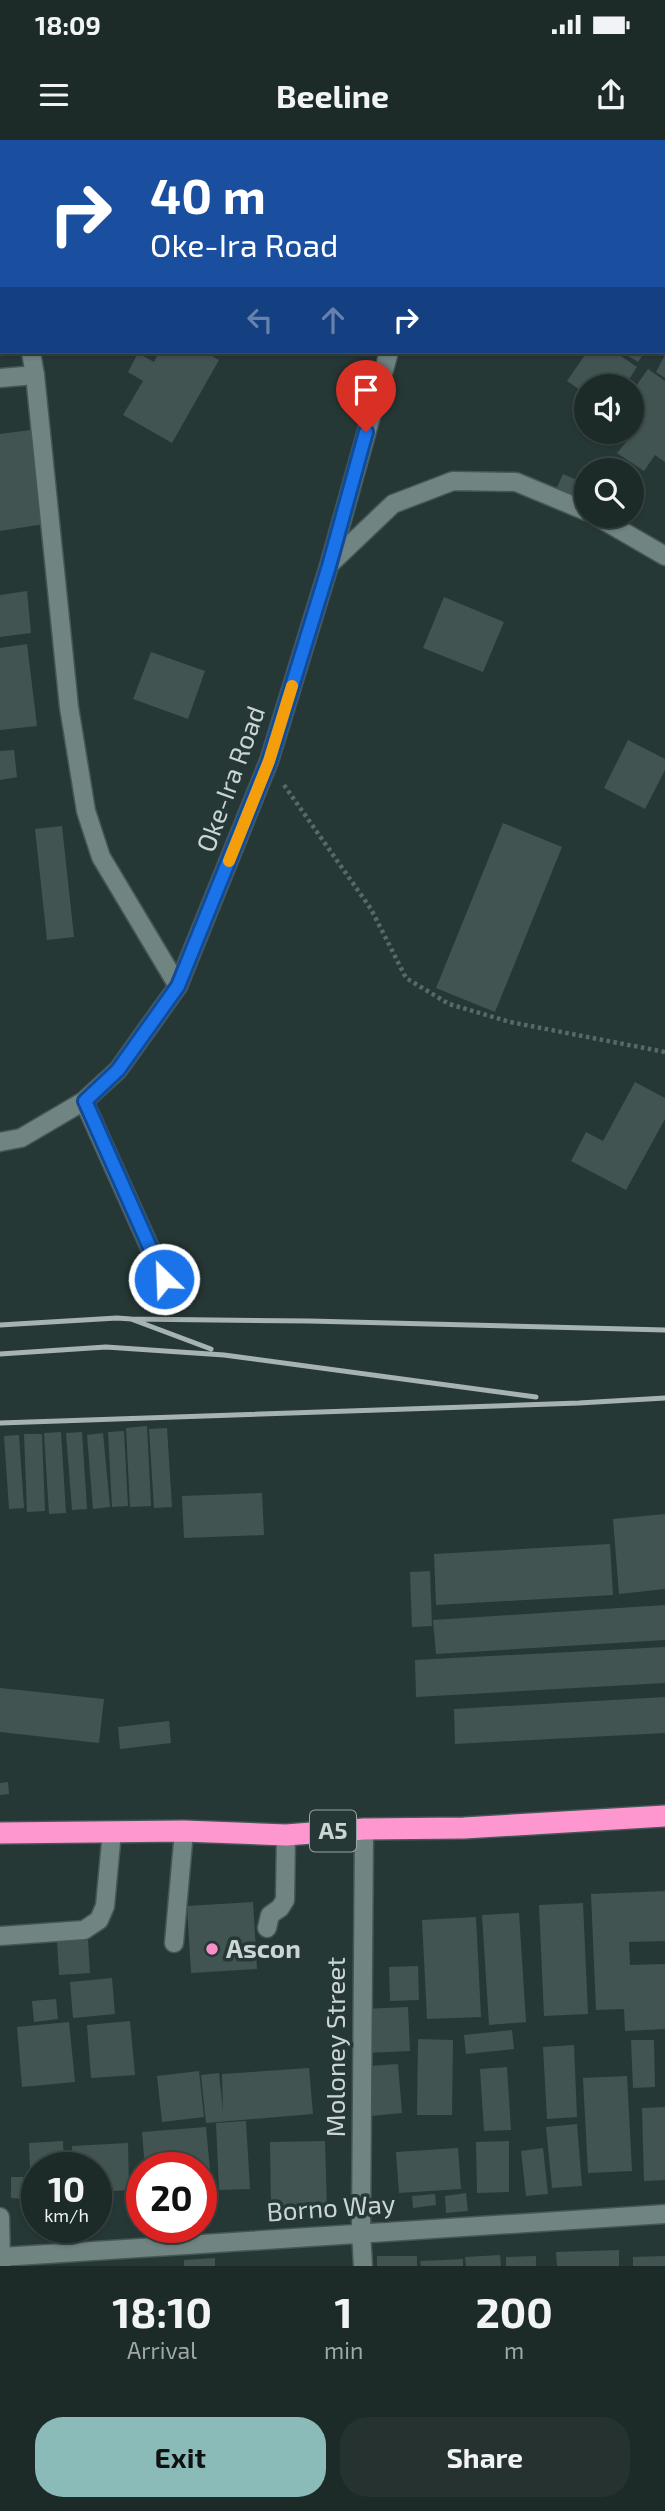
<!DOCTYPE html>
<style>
:root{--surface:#1c2a28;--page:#253230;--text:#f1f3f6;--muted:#a0a7a8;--line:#3a4645;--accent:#8bbbb9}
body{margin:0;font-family:"Exo 2",sans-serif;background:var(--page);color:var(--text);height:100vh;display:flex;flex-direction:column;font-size:26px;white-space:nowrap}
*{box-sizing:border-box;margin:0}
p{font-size:23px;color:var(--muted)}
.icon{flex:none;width:38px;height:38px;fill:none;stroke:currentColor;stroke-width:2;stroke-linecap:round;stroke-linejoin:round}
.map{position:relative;height:2126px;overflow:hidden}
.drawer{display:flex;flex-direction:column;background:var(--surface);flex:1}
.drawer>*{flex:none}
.hud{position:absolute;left:0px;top:0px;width:665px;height:214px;box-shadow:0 2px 5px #0004,0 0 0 2px var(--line);background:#1a4fa0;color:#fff;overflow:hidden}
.controls{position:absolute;left:574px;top:234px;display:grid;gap:14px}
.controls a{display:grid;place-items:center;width:70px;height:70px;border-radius:50%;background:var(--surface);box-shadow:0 2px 5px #0004,0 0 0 2px var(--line);font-size:35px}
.speed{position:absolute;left:21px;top:2012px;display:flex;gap:14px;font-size:35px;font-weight:700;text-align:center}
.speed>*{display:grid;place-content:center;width:91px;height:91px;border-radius:50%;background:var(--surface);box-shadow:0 2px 5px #0004,0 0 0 2px var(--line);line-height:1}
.speed small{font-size:18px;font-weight:400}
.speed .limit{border:10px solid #d22;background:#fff;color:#111}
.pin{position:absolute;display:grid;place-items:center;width:60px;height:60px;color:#fff;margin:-72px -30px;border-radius:50% 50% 50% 0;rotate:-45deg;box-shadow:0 0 7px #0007}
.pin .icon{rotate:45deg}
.me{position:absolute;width:77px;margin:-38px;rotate:336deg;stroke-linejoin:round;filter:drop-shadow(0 0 5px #0008)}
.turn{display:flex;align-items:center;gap:24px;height:147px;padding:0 35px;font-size:32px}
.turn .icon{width:91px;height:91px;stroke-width:2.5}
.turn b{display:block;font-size:49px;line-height:60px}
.lanes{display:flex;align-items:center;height:66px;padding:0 35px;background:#0003;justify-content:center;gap:35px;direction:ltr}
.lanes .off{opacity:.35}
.eta{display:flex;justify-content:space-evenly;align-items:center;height:119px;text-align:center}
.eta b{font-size:42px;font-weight:700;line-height:49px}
.action{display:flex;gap:14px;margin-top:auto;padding:14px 35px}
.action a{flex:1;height:80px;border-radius:28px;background:var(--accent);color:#111;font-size:28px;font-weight:700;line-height:80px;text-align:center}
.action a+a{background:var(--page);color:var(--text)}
.status{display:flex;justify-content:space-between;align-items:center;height:49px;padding:0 35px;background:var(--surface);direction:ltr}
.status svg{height:19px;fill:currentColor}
header{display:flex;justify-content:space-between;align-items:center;height:91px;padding:0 35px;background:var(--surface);font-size:32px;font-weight:700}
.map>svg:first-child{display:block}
.building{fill:#415452}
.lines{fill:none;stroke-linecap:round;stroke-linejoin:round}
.lane-casing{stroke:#465654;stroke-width:21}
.street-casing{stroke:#465654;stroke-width:21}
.highway-casing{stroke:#465654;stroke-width:24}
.path{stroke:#596968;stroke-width:4.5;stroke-dasharray:3.5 3.5;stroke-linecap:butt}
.lane{stroke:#708481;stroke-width:18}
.street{stroke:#708481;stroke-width:18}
.highway{stroke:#fe97d0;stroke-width:21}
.rail{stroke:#a7b3b2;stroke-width:5}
.route-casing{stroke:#114b97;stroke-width:18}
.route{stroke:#1a73e8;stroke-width:12}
.slow{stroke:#f59e0b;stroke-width:12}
.poi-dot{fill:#f98fca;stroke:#263836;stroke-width:2.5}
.labels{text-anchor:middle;stroke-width:7;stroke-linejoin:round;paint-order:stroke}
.shield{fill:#263836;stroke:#99a6a5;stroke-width:2}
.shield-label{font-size:24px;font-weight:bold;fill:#cad5d4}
.street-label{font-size:26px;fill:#cad5d4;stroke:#263836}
.poi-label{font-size:26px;font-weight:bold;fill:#cad5d4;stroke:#263836;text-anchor:start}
</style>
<div class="status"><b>18:09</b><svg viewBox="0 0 49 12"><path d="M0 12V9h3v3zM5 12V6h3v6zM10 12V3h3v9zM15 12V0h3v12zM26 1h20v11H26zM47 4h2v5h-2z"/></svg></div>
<header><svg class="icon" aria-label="menu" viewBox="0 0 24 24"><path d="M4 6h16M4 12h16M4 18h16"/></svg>Beeline<svg class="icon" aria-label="share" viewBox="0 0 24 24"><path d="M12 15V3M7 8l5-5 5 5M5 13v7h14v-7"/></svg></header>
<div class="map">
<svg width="665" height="2126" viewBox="0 0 665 2126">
<rect width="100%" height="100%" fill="#263836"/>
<path class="building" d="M159 212H205L219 220 172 303 123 275 143 241 128 232 138 213 154 222Z
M587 212H615L637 227 624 247H586V254L567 241Z
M622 212H645L638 222Z
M665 215V238L656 232Z
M648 229 665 241V322L655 315 644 331 617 313 627 301 614 292H632V252Z
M31 290 44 384 0 391V294Z
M563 334 586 344V366L555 352Z
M27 451 31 493 0 497V455Z
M444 457 504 482 483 532 423 508Z
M27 504 37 586 0 590V508Z
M151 512 205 531 188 579 133 559Z
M628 600 665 619V630L645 669 604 648Z
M14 610 17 637 0 640V611Z
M503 683 562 707 495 872 436 848Z
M62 686 74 797 47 800 35 689Z
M635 942 665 958V979L626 1050 571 1021 586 992 603 1001Z
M147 1286 151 1366 130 1367 126 1288Z
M167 1288 172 1367 154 1368 149 1289Z
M124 1291 128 1366 112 1367 108 1292Z
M61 1292 66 1373 49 1374 44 1293Z
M82 1292 87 1369 72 1370 66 1293Z
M103 1293 110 1367 93 1369 87 1295Z
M24 1294H42L45 1371 27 1372Z
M19 1295 24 1368 9 1369 4 1296Z
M262 1353 264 1395 184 1398 182 1356Z
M665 1374V1449L619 1454 613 1379Z
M610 1404 613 1455 436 1465 434 1414Z
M430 1431 432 1486 412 1487 410 1432Z
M665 1465V1500L436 1514 433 1480Z
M665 1507V1543L416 1557 415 1520Z
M0 1548 104 1559 99 1603 0 1592Z
M665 1557V1593L455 1604 454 1569Z
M169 1581 171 1603 120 1609 118 1587Z
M8 1642 9 1654 0 1655V1643Z
M665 1751V1801L629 1802 630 1825 665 1824V1889L625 1891 624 1869 596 1870 591 1754Z
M253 1762 257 1829 191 1833 187 1766Z
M583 1763 588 1874 544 1876 539 1765Z
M519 1773 526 1882 489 1885 482 1775Z
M476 1777 481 1877 427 1879 422 1780Z
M88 1800 90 1833 59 1835 57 1802Z
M418 1826 419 1860 390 1861 389 1827Z
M112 1838 115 1874 73 1878 70 1842Z
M56 1859 58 1879 34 1882 32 1861Z
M408 1867 410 1911 365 1913 363 1869Z
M130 1881 135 1935 91 1938 87 1885Z
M69 1882 75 1942 22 1947 17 1887Z
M512 1890 514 1909 466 1914 464 1895Z
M418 1899 453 1900 452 1975H417Z
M631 1900H654L655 1947 633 1948Z
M574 1905 577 1977 547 1979 543 1907Z
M398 1924 402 1973 371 1976 368 1926Z
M507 1927 511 1990 484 1991 480 1929Z
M309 1928 313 1974 206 1983 201 1935 219 1933 223 1971 222 1934Z
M199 1931 204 1977 162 1982 157 1936Z
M627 1936 632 2031 588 2033 583 1938Z
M665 1967V2040L644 2041 642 1968Z
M246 1981 250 2049 219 2050 216 1983Z
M577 1984 582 2046 552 2048 546 1987Z
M206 1987 212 2052 201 2053V2028H145L142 1992Z
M63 2001 64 2028H37V2054H31L29 2003Z
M325 2001 327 2069 271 2071 270 2002Z
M509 2001V2052L477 2053 476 2002Z
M128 2003 129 2050 96 2052V2028H73L72 2006Z
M458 2008 461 2049 399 2053 396 2012Z
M543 2008 548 2054 526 2056 521 2011Z
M11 2037H23V2059L11 2058Z
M466 2053 468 2071 446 2073 445 2056Z
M435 2054 436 2065 413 2068 412 2056Z
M619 2110V2126H557L556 2112Z
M500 2115 501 2126H466L465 2117Z
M377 2116H417V2126H377Z
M536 2116V2126H506V2117Z
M665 2116V2126H633V2117Z
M215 2118V2126H184V2120Z
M463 2119V2126H421L420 2121Z"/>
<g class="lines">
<defs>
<path id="lane" d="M0 23 2 34
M0 74H2
M0 238 35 235 31 212
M84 961 164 1139
M267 1788 270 1775 280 1768 285 1760 286 1695
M0 1796 84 1790 99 1780 105 1766 112 1692
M174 1803 184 1691"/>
<path id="street" d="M467 2 468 0
M35 235 69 567 86 671 101 717 178 846
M596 376 665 416
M330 424 393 364 453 341 516 342 586 371
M0 1002 21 998 84 961 118 930 178 846 269 621 329 426 389 212
M0 2077 1 2126
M1 2117 665 2074
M363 2126 361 2092 364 1689"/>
<path id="highway" d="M0 1693 184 1691 286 1695 364 1689 464 1688 665 1676"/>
</defs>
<use href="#lane" class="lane-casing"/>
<use href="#street" class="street-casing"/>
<use href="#highway" class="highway-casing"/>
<path class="path" d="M284 645 371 769 406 838 449 864 510 882 665 912"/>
<use href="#lane" class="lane"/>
<use href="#street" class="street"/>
<use href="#highway" class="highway"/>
<path class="rail" d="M131 1179 309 1181 665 1190
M0 1185 117 1178 131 1179 211 1209
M0 1214 106 1207 224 1215 536 1257
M0 1283 579 1263 665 1258"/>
</g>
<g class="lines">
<defs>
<path id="route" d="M164 1139 85 961 118 930 178 846 269 621 329 426 366 292"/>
</defs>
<use href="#route" class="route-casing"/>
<use href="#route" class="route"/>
<path class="slow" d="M229 721 269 621 292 546"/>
</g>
<circle class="poi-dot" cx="212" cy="1809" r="7"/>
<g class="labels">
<rect class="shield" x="310" y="1670.5" width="46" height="41" rx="5"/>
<g class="shield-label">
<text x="333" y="1699">A5</text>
</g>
<g class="street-label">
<text transform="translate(231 639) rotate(-70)" y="9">Oke-Ira Road</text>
<text transform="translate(336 1907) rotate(-90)" y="9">Moloney Street</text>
<text transform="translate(331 2068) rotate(-4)" y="9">Borno Way</text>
</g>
<g class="poi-label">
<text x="226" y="1818">Ascon</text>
</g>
</g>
</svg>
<div class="controls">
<a><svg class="icon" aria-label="sound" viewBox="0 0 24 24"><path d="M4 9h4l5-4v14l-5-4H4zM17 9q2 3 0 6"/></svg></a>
<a><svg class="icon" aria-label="search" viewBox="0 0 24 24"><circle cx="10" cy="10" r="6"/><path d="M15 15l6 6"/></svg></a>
</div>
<div class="speed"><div>10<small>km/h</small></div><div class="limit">20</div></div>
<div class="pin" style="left:366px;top:292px;background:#d93025"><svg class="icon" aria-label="arrive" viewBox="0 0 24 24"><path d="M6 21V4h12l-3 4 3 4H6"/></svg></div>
<svg class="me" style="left:164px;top:1139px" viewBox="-20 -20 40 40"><circle r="17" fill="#1a73e8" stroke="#fff" stroke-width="3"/><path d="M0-11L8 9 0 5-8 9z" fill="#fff"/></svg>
<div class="hud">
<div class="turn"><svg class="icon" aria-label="right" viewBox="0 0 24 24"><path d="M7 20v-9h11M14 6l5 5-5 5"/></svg><div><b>40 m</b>Oke-Ira Road</div></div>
<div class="lanes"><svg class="icon off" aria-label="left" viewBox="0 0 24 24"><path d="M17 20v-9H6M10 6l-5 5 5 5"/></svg><svg class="icon off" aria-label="ahead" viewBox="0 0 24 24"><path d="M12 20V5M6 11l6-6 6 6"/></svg><svg class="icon" aria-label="right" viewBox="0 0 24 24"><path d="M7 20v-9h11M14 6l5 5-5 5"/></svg></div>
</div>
</div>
<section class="drawer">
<div class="eta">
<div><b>18:10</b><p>Arrival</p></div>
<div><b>1</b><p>min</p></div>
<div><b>200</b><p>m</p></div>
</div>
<div class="action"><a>Exit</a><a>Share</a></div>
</section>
